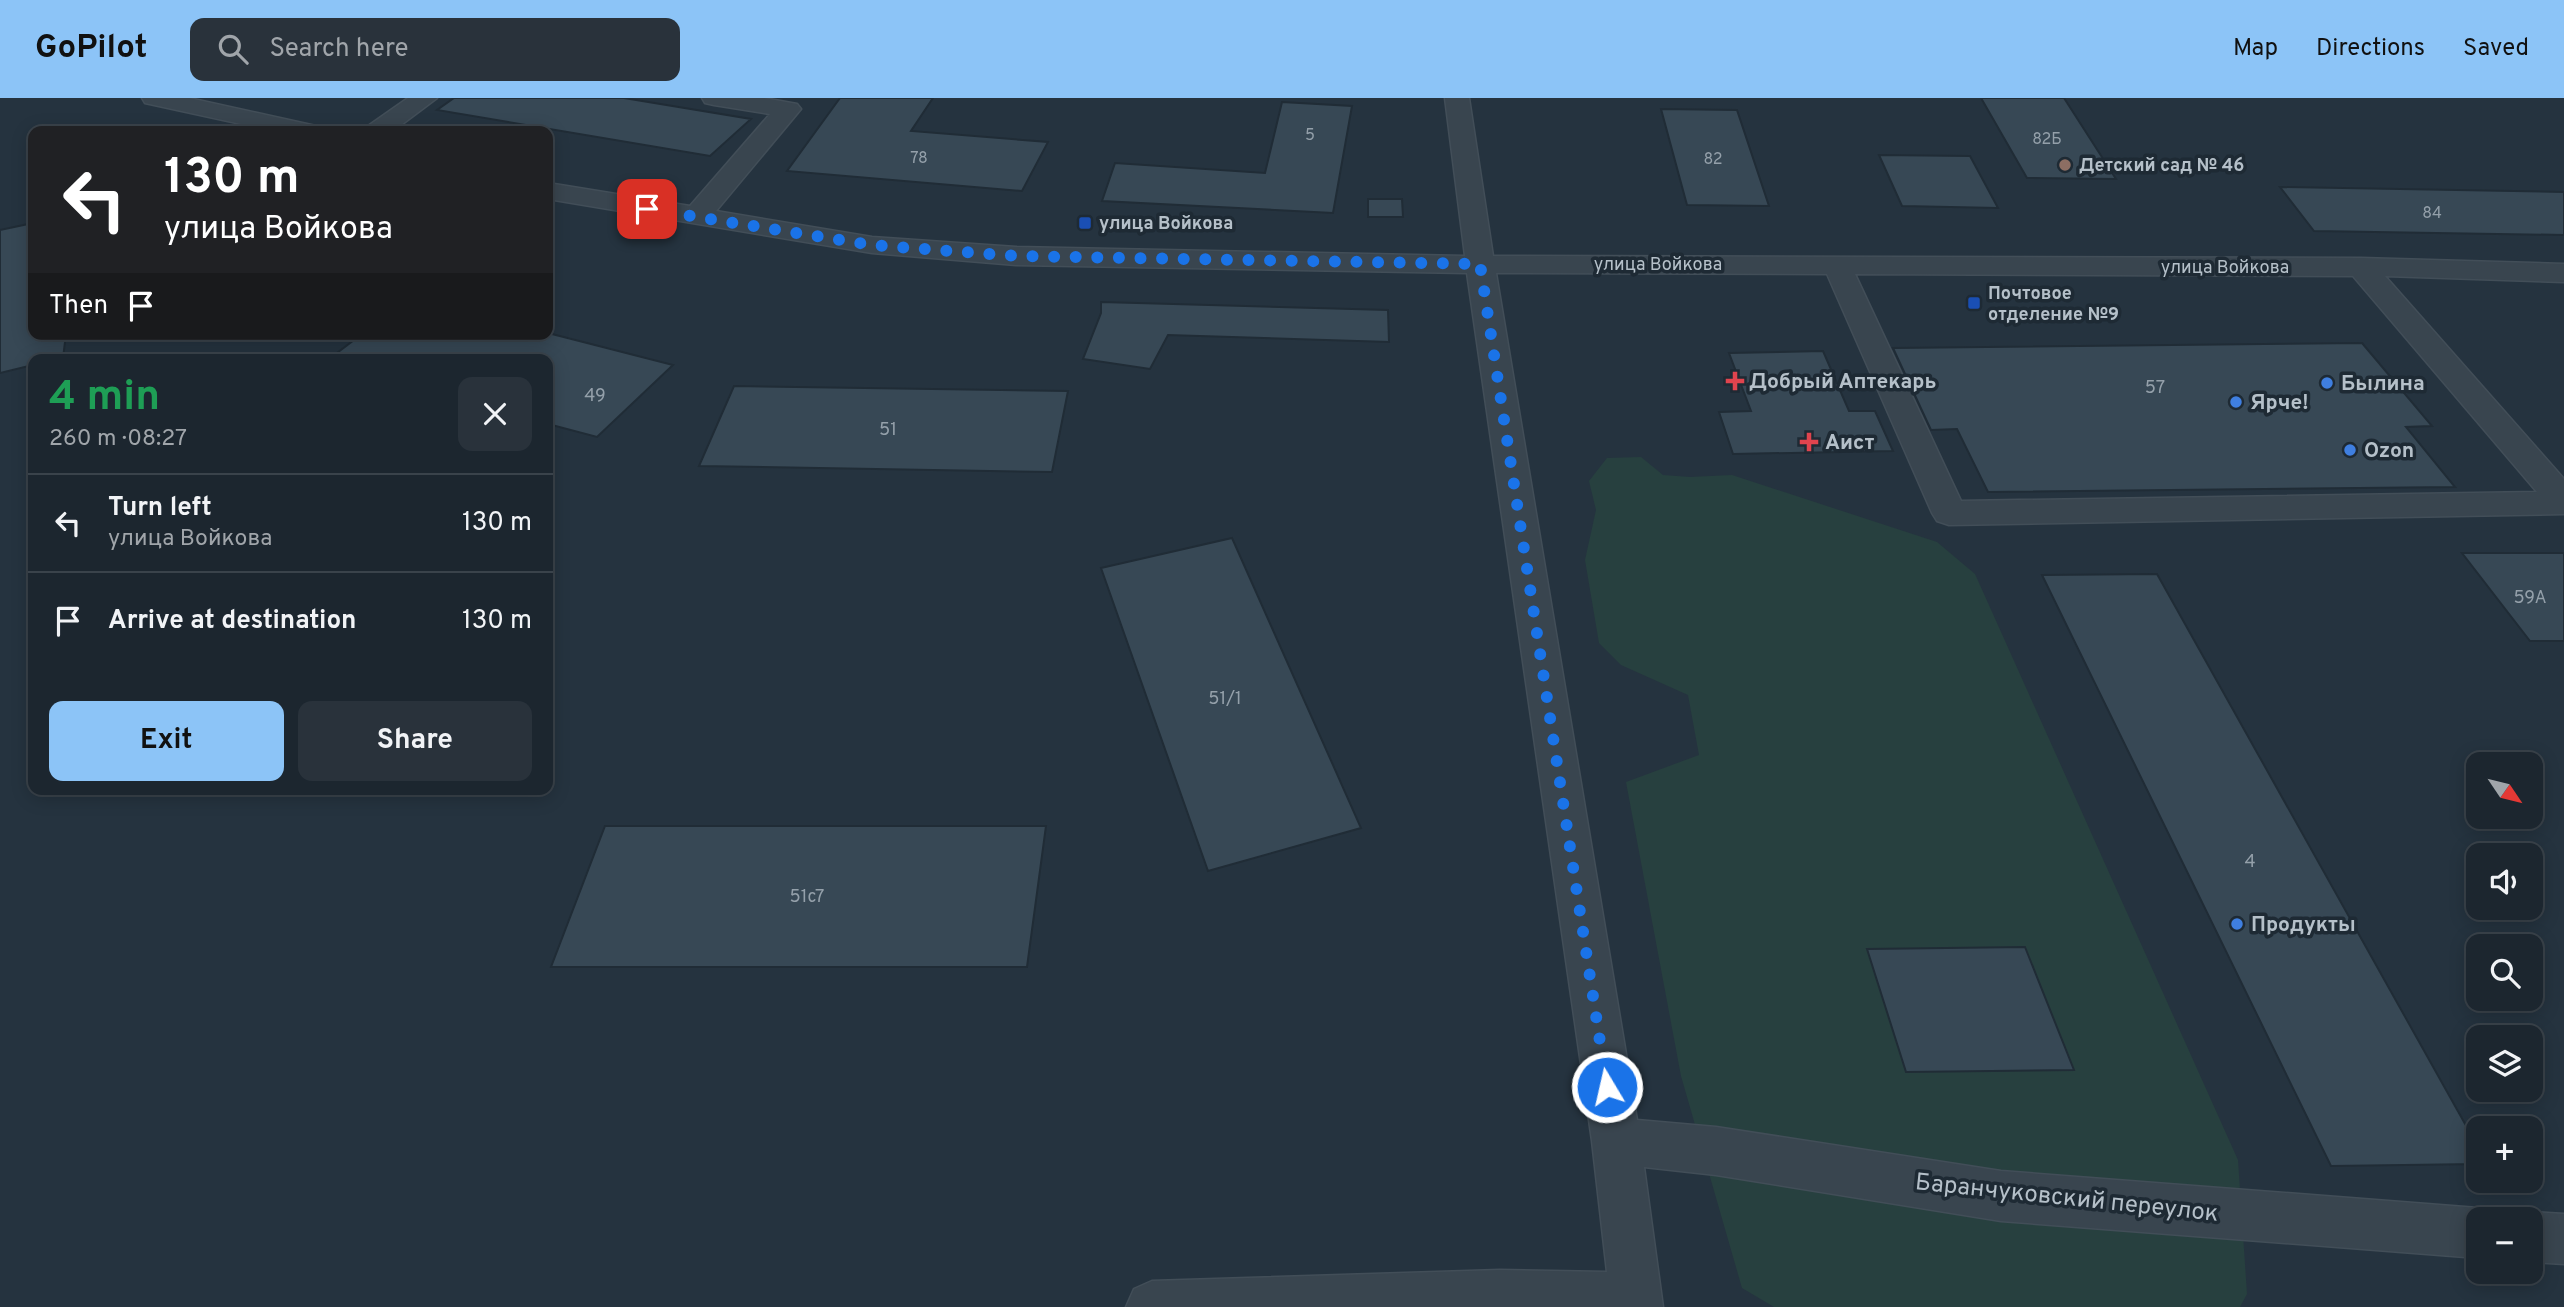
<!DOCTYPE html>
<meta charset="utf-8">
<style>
:root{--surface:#1c262f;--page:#29323b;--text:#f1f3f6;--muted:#a0a5aa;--line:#3a434b;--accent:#8cc4f7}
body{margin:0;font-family:Overpass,sans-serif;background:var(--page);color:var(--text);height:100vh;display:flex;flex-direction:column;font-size:26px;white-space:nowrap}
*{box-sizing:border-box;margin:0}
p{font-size:23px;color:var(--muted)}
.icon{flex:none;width:38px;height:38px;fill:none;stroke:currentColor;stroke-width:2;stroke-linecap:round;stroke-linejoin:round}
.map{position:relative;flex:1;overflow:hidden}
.sheet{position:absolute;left:28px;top:256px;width:525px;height:441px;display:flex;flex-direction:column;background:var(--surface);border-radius:14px;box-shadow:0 4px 18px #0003,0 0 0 2px var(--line)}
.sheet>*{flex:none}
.guide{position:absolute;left:28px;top:28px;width:525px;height:214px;border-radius:14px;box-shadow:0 4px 18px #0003,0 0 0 2px var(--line);background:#202124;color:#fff;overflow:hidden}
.needle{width:46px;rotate:125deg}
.fabs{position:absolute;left:2466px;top:654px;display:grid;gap:14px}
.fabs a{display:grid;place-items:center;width:77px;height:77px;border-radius:14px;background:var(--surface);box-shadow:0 4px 18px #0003,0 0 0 2px var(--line);font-size:35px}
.pin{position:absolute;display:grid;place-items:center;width:60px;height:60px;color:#fff;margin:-30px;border-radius:14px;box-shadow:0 4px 10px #0006}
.me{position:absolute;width:77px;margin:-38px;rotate:351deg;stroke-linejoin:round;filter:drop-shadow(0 0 5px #0008)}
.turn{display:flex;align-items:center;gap:24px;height:147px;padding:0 21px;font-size:32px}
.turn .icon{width:91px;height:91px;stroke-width:2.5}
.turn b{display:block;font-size:49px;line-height:60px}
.then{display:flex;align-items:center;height:66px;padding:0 21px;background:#0003;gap:14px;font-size:26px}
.round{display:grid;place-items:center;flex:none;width:74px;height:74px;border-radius:14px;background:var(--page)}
.head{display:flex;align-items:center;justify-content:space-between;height:119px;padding:0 21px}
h1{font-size:42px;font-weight:700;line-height:52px;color:#1e9e55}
.primary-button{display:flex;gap:14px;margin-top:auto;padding:14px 21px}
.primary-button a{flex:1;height:80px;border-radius:14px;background:var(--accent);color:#111;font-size:28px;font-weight:700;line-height:80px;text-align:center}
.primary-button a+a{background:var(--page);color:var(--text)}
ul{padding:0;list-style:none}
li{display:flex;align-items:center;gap:21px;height:98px;padding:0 21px;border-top:2px solid var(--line)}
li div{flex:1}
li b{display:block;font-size:26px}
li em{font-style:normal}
header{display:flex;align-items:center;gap:42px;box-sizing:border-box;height:98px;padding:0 35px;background:var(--accent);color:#111}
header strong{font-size:33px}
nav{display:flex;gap:38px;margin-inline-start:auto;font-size:24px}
.search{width:490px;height:63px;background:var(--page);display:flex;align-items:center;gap:18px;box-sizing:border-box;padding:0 24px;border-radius:14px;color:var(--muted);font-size:26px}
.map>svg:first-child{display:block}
.green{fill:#27403f}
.building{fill:#374855;stroke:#202c36;stroke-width:2}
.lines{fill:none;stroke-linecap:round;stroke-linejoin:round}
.minor-casing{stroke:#424e58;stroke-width:3}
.minor{fill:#39454f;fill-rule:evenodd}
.route{stroke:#1a73e8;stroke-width:12;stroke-dasharray:0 21.6}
.education-dot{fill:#8d6e63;stroke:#1e2a34;stroke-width:2.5}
.transit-dot{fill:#1a4fb4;stroke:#1e2a34;stroke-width:2.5}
.health-dot{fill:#e0444e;stroke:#1e2a34;stroke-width:2.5}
.shop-dot{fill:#3f7fe0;stroke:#1e2a34;stroke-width:2.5}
.labels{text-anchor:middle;stroke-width:7;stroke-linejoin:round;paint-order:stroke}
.far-number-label{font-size:16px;fill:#94a0aa}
.far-poi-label{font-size:18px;font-weight:bold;fill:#b5c0c9;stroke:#1e2a34;text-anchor:start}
.far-street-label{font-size:18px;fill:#b5c0c9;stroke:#1e2a34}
.number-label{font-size:18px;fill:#94a0aa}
.poi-label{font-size:21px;font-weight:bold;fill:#b5c0c9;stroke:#1e2a34;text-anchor:start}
.near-street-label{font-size:24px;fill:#b5c0c9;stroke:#1e2a34}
</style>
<header>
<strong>GoPilot</strong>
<div class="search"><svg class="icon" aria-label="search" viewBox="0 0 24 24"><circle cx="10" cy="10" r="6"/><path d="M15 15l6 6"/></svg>Search here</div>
<nav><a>Map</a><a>Directions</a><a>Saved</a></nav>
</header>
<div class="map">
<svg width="2564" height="1209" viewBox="0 0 2564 1209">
<rect width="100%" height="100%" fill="#25333f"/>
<path class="green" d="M1641 359 1663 377 1690 379 1732 377 1937 444 1975 476 2238 1062 2247 1196 2240 1209H1774L1742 1190 1681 978 1626 684 1699 657 1688 597 1621 567 1599 545 1585 462 1596 412 1589 383 1607 360Z"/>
<path class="building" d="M454 0H624L751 21 710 58 437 12Z
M840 0H933L911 33 1048 44 1022 93 787 73Z
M1981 0H2064L2116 81 2027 80Z
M1282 4 1352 8 1333 115 1102 103 1115 65 1265 75Z
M1661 11 1737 12 1769 108 1687 107Z
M1879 57 1970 58 1998 110 1902 108Z
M2280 89 2564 94V137L2314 133Z
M1368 101H1402L1403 119H1368Z
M33 125V236H66L63 260 33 261V267L0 275V132Z
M1101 204 1388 212 1389 244 1168 237 1150 271 1083 261 1101 215Z
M548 235 673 267 597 339 548 326V261H329L362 236Z
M2362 245 2432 328 2406 329 2455 389 1988 394 1957 331 1931 332 1893 250Z
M1823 253 1849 313H1875L1893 353 1733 356 1719 314 1751 313 1729 255Z
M734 288 1068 293 1052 374 699 368Z
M1232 440 1361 730 1208 773 1101 470Z
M2462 455H2564V543H2530Z
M2157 476 2478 1049V1066L2331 1068 2042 477Z
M605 728H1046L1027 869H551Z
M2025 849 2074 972 1906 974 1867 851Z"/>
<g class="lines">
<defs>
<path id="minor" d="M142 0H189L316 28 320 33H273L145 5Z
M408 0H437L393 33H364L368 28Z
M702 0H764L797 6 801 11 716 113 872 139 1016 149 1465 158 1445 0H1469L1493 158 2361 160 2564 166V184L2385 178 2564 381V416L1949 427 1937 423 1932 415 1827 176 1496 175 1637 1022 1716 1029 2001 1073 2478 1110 2496 1117 2498 1122H2478V1160L2001 1123 1716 1077 1644 1069 1663 1209H1126L1134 1191 1152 1183 1500 1172 1607 1174 1592 1043 1467 175 1016 167 872 155 548 101V85L690 108 770 16 714 7 705 5ZM1855 176 2353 178 2537 394 1961 403Z
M2530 1114 2564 1116V1166L2530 1164V1122H2512Z"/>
</defs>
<use href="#minor" class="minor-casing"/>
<use href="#minor" class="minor"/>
</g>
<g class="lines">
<path class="route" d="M647 111 872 147 1016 158 1480 166 1607 989"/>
</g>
<circle class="education-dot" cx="2065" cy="67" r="7"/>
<g class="transit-dot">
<rect x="1078" y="118" width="14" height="14" rx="3.5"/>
<rect x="1967" y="198" width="14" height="14" rx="3.5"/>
</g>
<g class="health-dot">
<path d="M1731.5 272.5h7v7h7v7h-7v7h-7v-7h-7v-7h7z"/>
<path d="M1805.5 333.5h7v7h7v7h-7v7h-7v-7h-7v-7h7z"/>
</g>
<g class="shop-dot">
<circle cx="2327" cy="285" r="7"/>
<circle cx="2236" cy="304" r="7"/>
<circle cx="2350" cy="352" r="7"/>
<circle cx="2237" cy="826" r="7"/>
</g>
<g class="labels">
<g class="far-number-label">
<text x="1310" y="42">5</text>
<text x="2047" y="46">82Б</text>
<text x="919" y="65">78</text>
<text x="1713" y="66">82</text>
<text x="2432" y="120">84</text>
</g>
<g class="far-poi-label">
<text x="2079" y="73">Детский сад № 46</text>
<text x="1099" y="131">улица Войкова</text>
<text x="1988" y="201">Почтовое<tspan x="1988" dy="21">отделение №9</tspan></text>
</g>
<g class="far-street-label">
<text x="1658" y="172">улица Войкова</text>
<text x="2225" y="175">улица Войкова</text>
</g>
<g class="number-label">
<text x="2155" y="295">57</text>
<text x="595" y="303">49</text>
<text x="888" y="337">51</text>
<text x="2530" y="505">59А</text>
<text x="1225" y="606">51/1</text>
<text x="2250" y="769">4</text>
<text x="807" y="804">51с7</text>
</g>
<g class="poi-label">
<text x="1749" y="290">Добрый Аптекарь</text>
<text x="2341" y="292">Былина</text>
<text x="2250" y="311">Ярче!</text>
<text x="1825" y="351">Аист</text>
<text x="2364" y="359">Ozon</text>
<text x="2251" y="833">Продукты</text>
</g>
<g class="near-street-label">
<text transform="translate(2067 1099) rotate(6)" y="8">Баранчуковский переулок</text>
</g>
</g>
</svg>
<div class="fabs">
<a><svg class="needle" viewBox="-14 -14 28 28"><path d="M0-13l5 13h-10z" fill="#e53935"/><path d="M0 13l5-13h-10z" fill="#a0a5aa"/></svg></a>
<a><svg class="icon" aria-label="sound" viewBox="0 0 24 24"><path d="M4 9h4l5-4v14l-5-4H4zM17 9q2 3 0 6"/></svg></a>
<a><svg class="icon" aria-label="search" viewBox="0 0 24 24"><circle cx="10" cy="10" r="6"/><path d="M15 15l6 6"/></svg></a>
<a><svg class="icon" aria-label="layers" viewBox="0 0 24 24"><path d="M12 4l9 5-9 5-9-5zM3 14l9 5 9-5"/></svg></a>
<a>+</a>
<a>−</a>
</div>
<div class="pin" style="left:647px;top:111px;background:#d93025"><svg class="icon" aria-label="arrive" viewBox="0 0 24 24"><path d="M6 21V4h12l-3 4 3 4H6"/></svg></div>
<svg class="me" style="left:1607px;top:989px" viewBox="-20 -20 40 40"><circle r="17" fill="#1a73e8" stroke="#fff" stroke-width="3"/><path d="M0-11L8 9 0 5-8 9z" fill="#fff"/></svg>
<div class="guide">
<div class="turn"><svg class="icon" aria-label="left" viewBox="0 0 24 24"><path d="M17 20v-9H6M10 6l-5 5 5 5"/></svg><div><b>130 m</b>улица Войкова</div></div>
<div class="then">Then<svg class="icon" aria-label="arrive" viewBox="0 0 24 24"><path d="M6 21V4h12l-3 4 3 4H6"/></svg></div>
</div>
<section class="sheet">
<div class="head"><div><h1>4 min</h1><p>260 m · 08:27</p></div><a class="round"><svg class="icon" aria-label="close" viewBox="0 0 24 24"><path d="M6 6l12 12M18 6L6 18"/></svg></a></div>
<ul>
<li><svg class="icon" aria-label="left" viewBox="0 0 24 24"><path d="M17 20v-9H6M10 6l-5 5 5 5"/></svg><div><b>Turn left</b><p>улица Войкова</p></div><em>130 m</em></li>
<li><svg class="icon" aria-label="arrive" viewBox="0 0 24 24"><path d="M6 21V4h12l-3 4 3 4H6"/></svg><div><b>Arrive at destination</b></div><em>130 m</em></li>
</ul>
<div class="primary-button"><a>Exit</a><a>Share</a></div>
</section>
</div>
